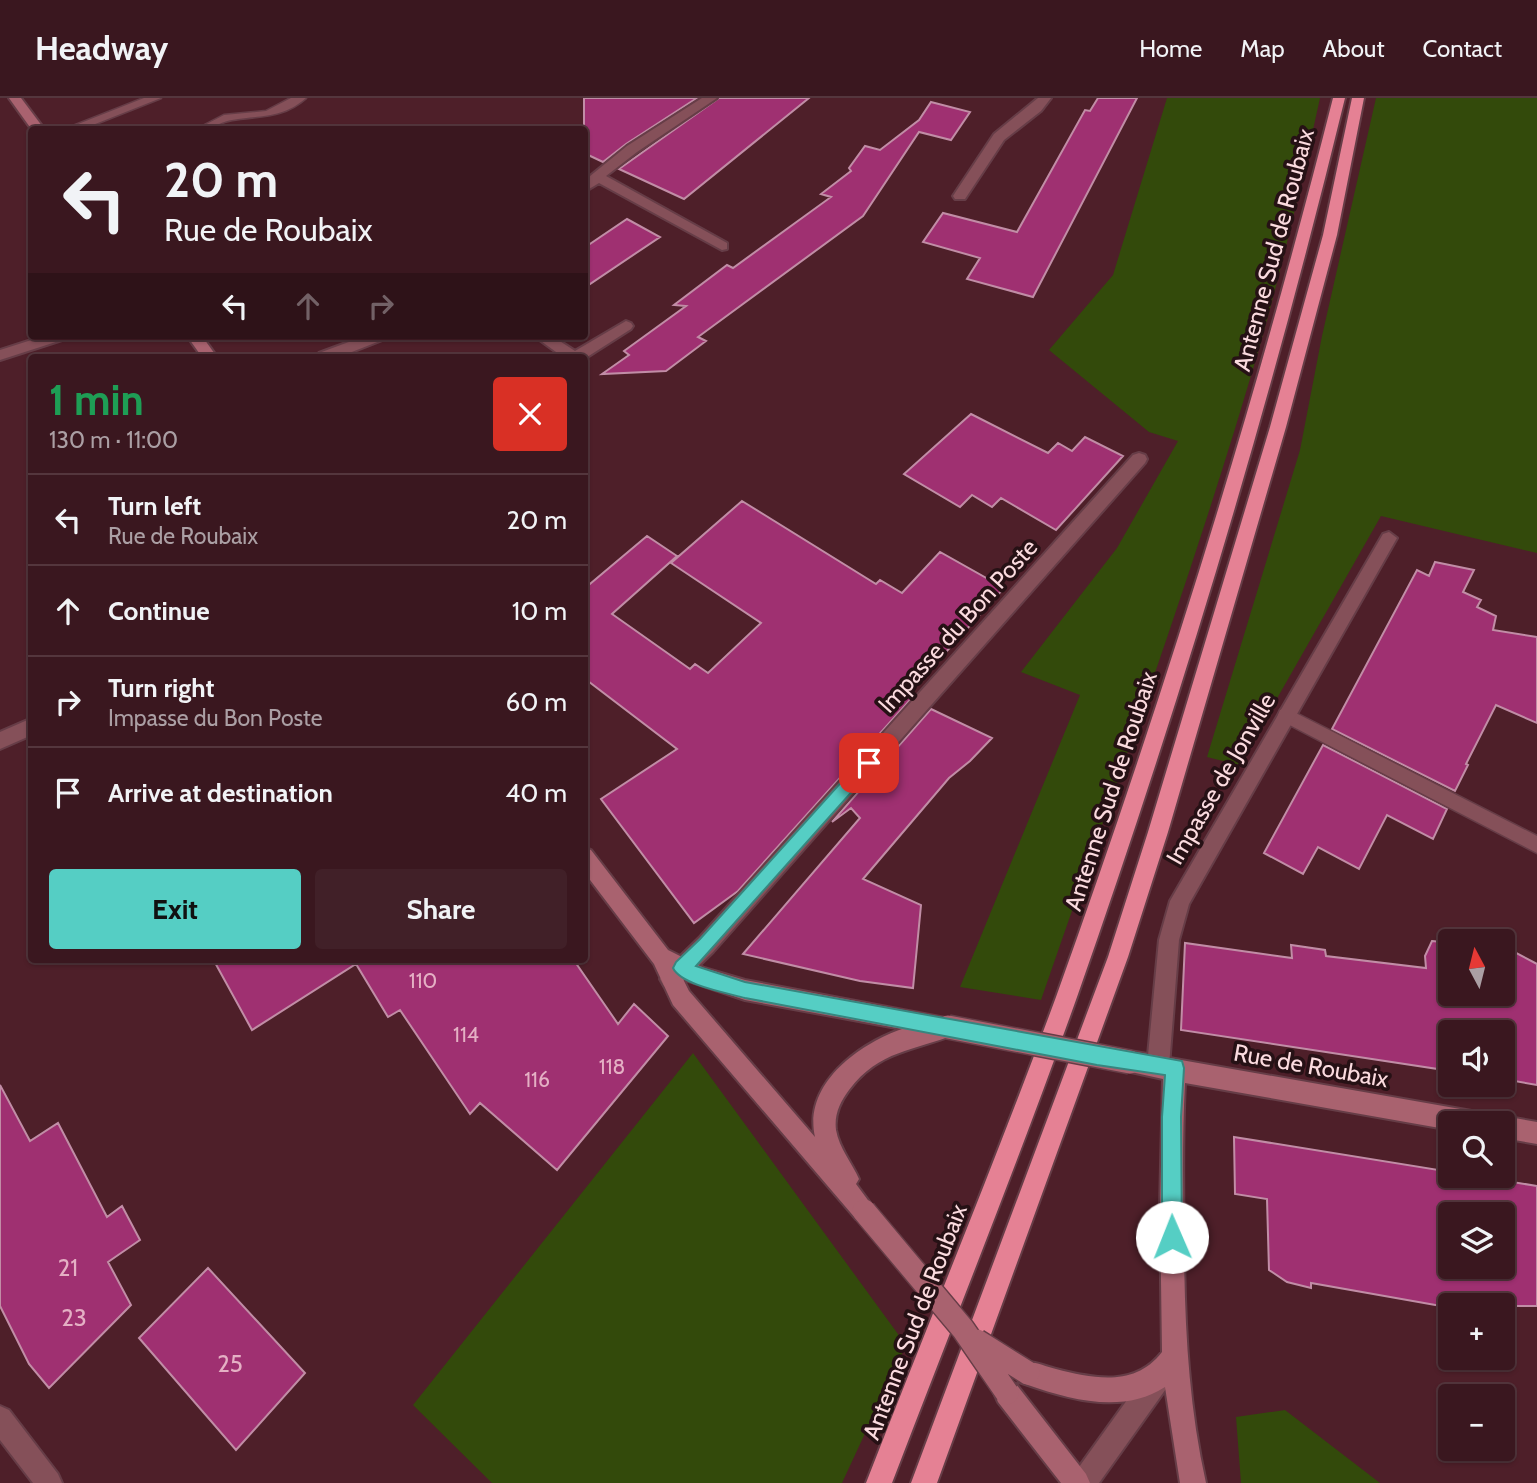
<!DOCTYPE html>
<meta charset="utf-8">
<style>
:root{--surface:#3a171f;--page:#412028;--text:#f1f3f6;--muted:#ab9fa4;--line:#54363d;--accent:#55cec4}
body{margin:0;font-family:Cabin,sans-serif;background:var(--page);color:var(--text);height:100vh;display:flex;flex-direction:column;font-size:26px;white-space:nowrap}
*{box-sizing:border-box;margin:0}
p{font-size:23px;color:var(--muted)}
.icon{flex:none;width:38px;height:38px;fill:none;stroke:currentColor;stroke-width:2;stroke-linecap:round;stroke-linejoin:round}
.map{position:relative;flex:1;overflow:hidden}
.panel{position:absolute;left:28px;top:256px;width:560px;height:609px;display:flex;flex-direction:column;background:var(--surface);border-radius:7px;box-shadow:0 2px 5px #0004,0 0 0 2px var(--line)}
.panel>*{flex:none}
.guide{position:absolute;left:28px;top:28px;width:560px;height:214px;border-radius:7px;box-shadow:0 2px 5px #0004,0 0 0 2px var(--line);background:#3a171f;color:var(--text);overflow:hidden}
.needle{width:46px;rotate:353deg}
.fabs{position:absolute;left:1438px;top:831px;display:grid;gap:14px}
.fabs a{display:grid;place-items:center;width:77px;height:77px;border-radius:7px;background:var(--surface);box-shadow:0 2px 5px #0004,0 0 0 2px var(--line);font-size:35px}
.pin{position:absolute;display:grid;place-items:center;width:60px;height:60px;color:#fff;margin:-30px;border-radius:14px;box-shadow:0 4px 10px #0006}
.me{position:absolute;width:77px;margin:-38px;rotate:359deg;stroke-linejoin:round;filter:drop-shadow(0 0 5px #0008)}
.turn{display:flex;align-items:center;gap:24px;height:147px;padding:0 21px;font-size:32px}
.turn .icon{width:91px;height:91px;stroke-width:2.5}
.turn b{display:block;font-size:49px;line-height:60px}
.lanes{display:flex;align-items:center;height:66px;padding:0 21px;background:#0003;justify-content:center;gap:35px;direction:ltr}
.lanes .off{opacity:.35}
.round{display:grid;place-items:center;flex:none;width:74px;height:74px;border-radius:7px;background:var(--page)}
.overview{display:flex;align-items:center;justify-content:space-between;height:119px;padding:0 21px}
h1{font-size:42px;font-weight:800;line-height:52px;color:#1e9e55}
.button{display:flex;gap:14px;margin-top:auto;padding:14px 21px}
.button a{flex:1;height:80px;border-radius:7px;background:var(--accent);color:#111;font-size:28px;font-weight:800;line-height:80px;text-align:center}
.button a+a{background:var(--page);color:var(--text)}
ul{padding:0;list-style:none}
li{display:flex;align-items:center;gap:21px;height:91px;padding:0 21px;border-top:2px solid var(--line)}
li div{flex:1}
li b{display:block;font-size:26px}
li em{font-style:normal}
header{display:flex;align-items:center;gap:42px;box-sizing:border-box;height:98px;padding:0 35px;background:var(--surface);border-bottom:2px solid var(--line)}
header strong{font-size:33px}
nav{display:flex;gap:38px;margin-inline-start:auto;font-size:24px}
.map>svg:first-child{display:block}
.green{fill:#334a0b}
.building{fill:#9f3071;stroke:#c18da6;stroke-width:2;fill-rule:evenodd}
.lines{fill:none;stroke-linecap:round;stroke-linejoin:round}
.service-casing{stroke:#663d47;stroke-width:3}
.minor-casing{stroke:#663d47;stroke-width:4}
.secondary-casing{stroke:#663d47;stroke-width:4}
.trunk-casing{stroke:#663d47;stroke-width:4}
.service{fill:#855059;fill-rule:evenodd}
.minor{fill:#855059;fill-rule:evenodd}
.secondary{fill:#a9626f;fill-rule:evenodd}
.trunk{fill:#e58194;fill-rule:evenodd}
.secondary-bridge-casing{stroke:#663d47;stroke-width:26;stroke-linecap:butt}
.secondary-bridge{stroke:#a9626f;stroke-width:23}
.route{fill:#55cec4;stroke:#37867f;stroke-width:2}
.labels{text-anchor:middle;stroke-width:7;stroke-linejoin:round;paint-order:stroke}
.number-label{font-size:21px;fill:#e4b0c4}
.street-label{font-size:24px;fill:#fbdbdf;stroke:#261115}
.near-number-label{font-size:24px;fill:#e4b0c4}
</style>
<header>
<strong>Headway</strong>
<nav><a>Home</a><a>Map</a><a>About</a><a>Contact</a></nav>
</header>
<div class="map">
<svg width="1537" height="1385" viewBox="0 0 1537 1385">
<rect width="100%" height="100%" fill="#4e1f29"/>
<path class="green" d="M1167 0H1320C1302 83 1283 166 1260 247 1196 468 1116 685 1041 902L960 889 1080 597 1021 574 1117 450 1178 343 1149 334 1049 252 1113 177Z
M1376 0H1537V455L1381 418 1239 667 1207 659 1300 352 1322 238Z
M693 955 906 1247 842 1385H492L413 1307Z
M1285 1312 1380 1385H1241L1236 1319Z"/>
<path class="building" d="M584 0H697L626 46 603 64 584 55Z
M719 0H809L684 101 619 71Z
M1098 0H1137L1033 199 967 181 980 160 923 144 943 115 1017 134 1085 12 1090 13Z
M931 4 970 14 951 42 919 34 863 118 698 239 706 243 666 273 602 276 629 257 624 253 686 208 674 207 727 167 733 170 831 99 821 96 851 73 849 70 865 48 880 52 919 22Z
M627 121 660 139 584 190V150Z
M971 316 1048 355 1058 345 1072 353 1085 339 1123 358 1056 432 1001 400 992 409 972 397 960 409 904 376Z
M742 403 876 486 880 482 902 495 940 454 1004 490 906 598 911 601 738 793 694 825 601 701 677 651 584 580V491L647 438 677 458 612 516 690 571 695 566 708 575 761 525 671 465Z
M1435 464 1474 472 1463 494 1481 502 1477 509 1496 518 1493 532 1537 539V625L1496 607 1466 666 1468 667 1455 693 1332 631 1417 472 1429 478Z
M931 611 992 640 970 663 949 680 863 781 921 807 913 890 860 883 743 856 860 720 851 710 832 724Z
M1323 647 1447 711 1433 741 1387 717 1359 771 1318 749 1303 776 1264 755Z
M1432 843 1451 845V896H1503V848L1537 866V987L1503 981V934H1451V973L1181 932 1185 845 1292 860 1291 847 1325 852 1326 858 1426 870 1425 858Z
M213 861H573L618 926 634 906 668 938 557 1072 480 1005 470 1016 400 912 388 919 356 866 252 932Z
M0 987 30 1043 58 1025 107 1119 122 1108 140 1142 108 1164 131 1207 49 1290 29 1266 0 1208Z
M1234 1039 1451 1074V1078H1476L1537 1088V1208H1441L1311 1185V1190L1287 1184 1269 1172 1267 1101 1235 1096ZM1451 1116H1503V1169H1451Z
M208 1170 305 1275 236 1352 139 1240Z"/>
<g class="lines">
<defs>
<path id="service" d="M144 0H161L80 32H63Z
M291 0H306C282 21 260 17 232 22 216 25 213 32 195 32L224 17 266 13Z
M1286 610 1537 738V755L1280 622 1278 617 1280 612Z"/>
<path id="minor" d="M702 0H717L637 54 606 78 727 145V151L722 152 599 85 584 94V83L627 48Z
M1038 0H1051L1041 13 1004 42 965 101H955L953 98 994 36Z
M626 223 631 225 633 228 631 231 584 261 563 259 534 238H552L575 253Z
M44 238H67L65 241 0 262V252Z
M365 238H387L385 241 339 259H317L319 255Z
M1139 355 1145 357 1147 361 1145 365 713 854 678 888 671 891 664 888 660 881 664 874 699 840 1133 357Z
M1389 434 1397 440 1189 806 1179 842 1169 968 1166 976 1158 979 1150 976 1147 968 1159 842 1170 803 1383 436Z
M32 620V637L0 651V634Z
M1159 1266 1168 1270 1172 1279 1168 1288 1099 1385H1070L1074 1376 1150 1270Z
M0 1308 9 1312 58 1376 62 1385H33L0 1342Z"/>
<path id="secondary" d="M9 0H21L45 32H32Z
M187 238H202L217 259H202Z
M584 749 591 752 668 852 704 870 745 882 956 922 959 929 956 936C914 953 879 952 849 992 840 1004 834 1017 836 1032 839 1050 852 1065 859 1081L856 1086 876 1113 872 1121 864 1125 856 1121 673 907 654 866 584 774ZM683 881 745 902 902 931C859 946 803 986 815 1039L689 893Z
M1130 953 1483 1015 1491 1018 1494 1024 1503 1018 1537 1024V1046L1503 1040V1026H1451V1032L1185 985C1182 1042 1183 1099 1184 1156 1185 1233 1189 1309 1206 1385H1180L1165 1289C1124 1316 1071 1302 1028 1287L1019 1284 1016 1275 1019 1266C1032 1261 1043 1268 1056 1271 1095 1281 1135 1289 1162 1254L1160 1110 1163 981 1122 972 1119 964 1122 956Z
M1007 1282 1016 1286 1086 1376 1090 1385H1061L998 1304 994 1295 998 1286Z"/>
<path id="trunk" d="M1333 0H1345C1271 304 1181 603 1077 899 1019 1062 954 1223 892 1385H866C929 1223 996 1062 1056 899 1162 604 1256 304 1333 0Z
M1352 0H1364L1337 137 1286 329 1168 734 1128 859 937 1385H911L1108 859 1148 734 1270 329 1323 137Z"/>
</defs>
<use href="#service" class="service-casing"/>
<use href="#minor" class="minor-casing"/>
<use href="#secondary" class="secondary-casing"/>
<use href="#trunk" class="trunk-casing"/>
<use href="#service" class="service"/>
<use href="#minor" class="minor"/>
<use href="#secondary" class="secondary"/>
<use href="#trunk" class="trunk"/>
<defs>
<path id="secondary-bridge" d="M948 929 1130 964
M864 1113 963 1231 1007 1295
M977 1243 1028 1275"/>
</defs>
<use href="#secondary-bridge" class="secondary-bridge-casing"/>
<use href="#secondary-bridge" class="secondary-bridge"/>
</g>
<path class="route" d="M869 658 874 660 876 665 874 669 696 868 745 884 1182 963 1184 970 1181 1019 1182 1139 1179 1146 1172 1149 1165 1146 1162 1139V1019L1165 977 1097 967 745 900C727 895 681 887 673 870L676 864 700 841 863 660Z"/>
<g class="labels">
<g class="number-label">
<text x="423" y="890">110</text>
<text x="466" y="944">114</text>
<text x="612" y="976">118</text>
<text x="537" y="989">116</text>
</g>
<g class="street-label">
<text transform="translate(1274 152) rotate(-75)" y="8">Antenne Sud de Roubaix</text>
<text transform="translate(958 528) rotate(-48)" y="8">Impasse du Bon Poste</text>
<text transform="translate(1221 681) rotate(-60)" y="8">Impasse de Jonville</text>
<text transform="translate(1111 693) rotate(-72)" y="8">Antenne Sud de Roubaix</text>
<text transform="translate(1311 968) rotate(10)" y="8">Rue de Roubaix</text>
<text transform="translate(915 1224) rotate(-69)" y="8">Antenne Sud de Roubaix</text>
</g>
<g class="near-number-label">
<text x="68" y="1178">21</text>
<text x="74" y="1228">23</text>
<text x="230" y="1274">25</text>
</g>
</g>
</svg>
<div class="fabs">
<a><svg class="needle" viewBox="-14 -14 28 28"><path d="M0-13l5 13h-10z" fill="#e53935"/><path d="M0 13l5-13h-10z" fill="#ab9fa4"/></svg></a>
<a><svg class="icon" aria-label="sound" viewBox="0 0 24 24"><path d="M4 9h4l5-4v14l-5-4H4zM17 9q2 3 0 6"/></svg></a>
<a><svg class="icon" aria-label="search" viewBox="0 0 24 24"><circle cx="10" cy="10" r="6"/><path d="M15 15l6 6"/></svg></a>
<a><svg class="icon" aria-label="layers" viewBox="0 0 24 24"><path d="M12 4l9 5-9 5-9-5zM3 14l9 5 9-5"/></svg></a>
<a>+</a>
<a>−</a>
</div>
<div class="pin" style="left:869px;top:665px;background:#d93025"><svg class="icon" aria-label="arrive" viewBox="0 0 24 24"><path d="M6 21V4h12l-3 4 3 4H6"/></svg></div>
<svg class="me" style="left:1172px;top:1139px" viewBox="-20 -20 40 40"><circle r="19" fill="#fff"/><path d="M0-13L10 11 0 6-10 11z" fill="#55cec4"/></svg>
<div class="guide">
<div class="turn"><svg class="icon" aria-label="left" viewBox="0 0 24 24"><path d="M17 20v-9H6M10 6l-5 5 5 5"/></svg><div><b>20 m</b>Rue de Roubaix</div></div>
<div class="lanes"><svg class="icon" aria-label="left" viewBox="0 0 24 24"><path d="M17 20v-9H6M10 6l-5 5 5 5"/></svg><svg class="icon off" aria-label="ahead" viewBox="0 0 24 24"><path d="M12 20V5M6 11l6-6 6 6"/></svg><svg class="icon off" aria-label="right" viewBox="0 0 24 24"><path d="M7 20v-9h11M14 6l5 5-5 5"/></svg></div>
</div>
<section class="panel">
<div class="overview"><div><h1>1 min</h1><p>130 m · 11:00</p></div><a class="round" style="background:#d93025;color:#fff"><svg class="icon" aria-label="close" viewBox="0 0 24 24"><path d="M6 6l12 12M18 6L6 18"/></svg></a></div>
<ul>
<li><svg class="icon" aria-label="left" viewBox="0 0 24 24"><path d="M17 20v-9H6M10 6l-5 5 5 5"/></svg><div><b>Turn left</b><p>Rue de Roubaix</p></div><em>20 m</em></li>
<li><svg class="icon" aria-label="ahead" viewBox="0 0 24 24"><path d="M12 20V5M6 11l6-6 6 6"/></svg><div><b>Continue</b></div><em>10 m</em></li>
<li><svg class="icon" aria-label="right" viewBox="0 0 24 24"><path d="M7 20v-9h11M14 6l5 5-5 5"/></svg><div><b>Turn right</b><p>Impasse du Bon Poste</p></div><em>60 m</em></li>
<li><svg class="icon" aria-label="arrive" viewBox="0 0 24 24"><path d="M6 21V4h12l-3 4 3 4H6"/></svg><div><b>Arrive at destination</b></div><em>40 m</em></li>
</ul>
<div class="button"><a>Exit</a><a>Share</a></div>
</section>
</div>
